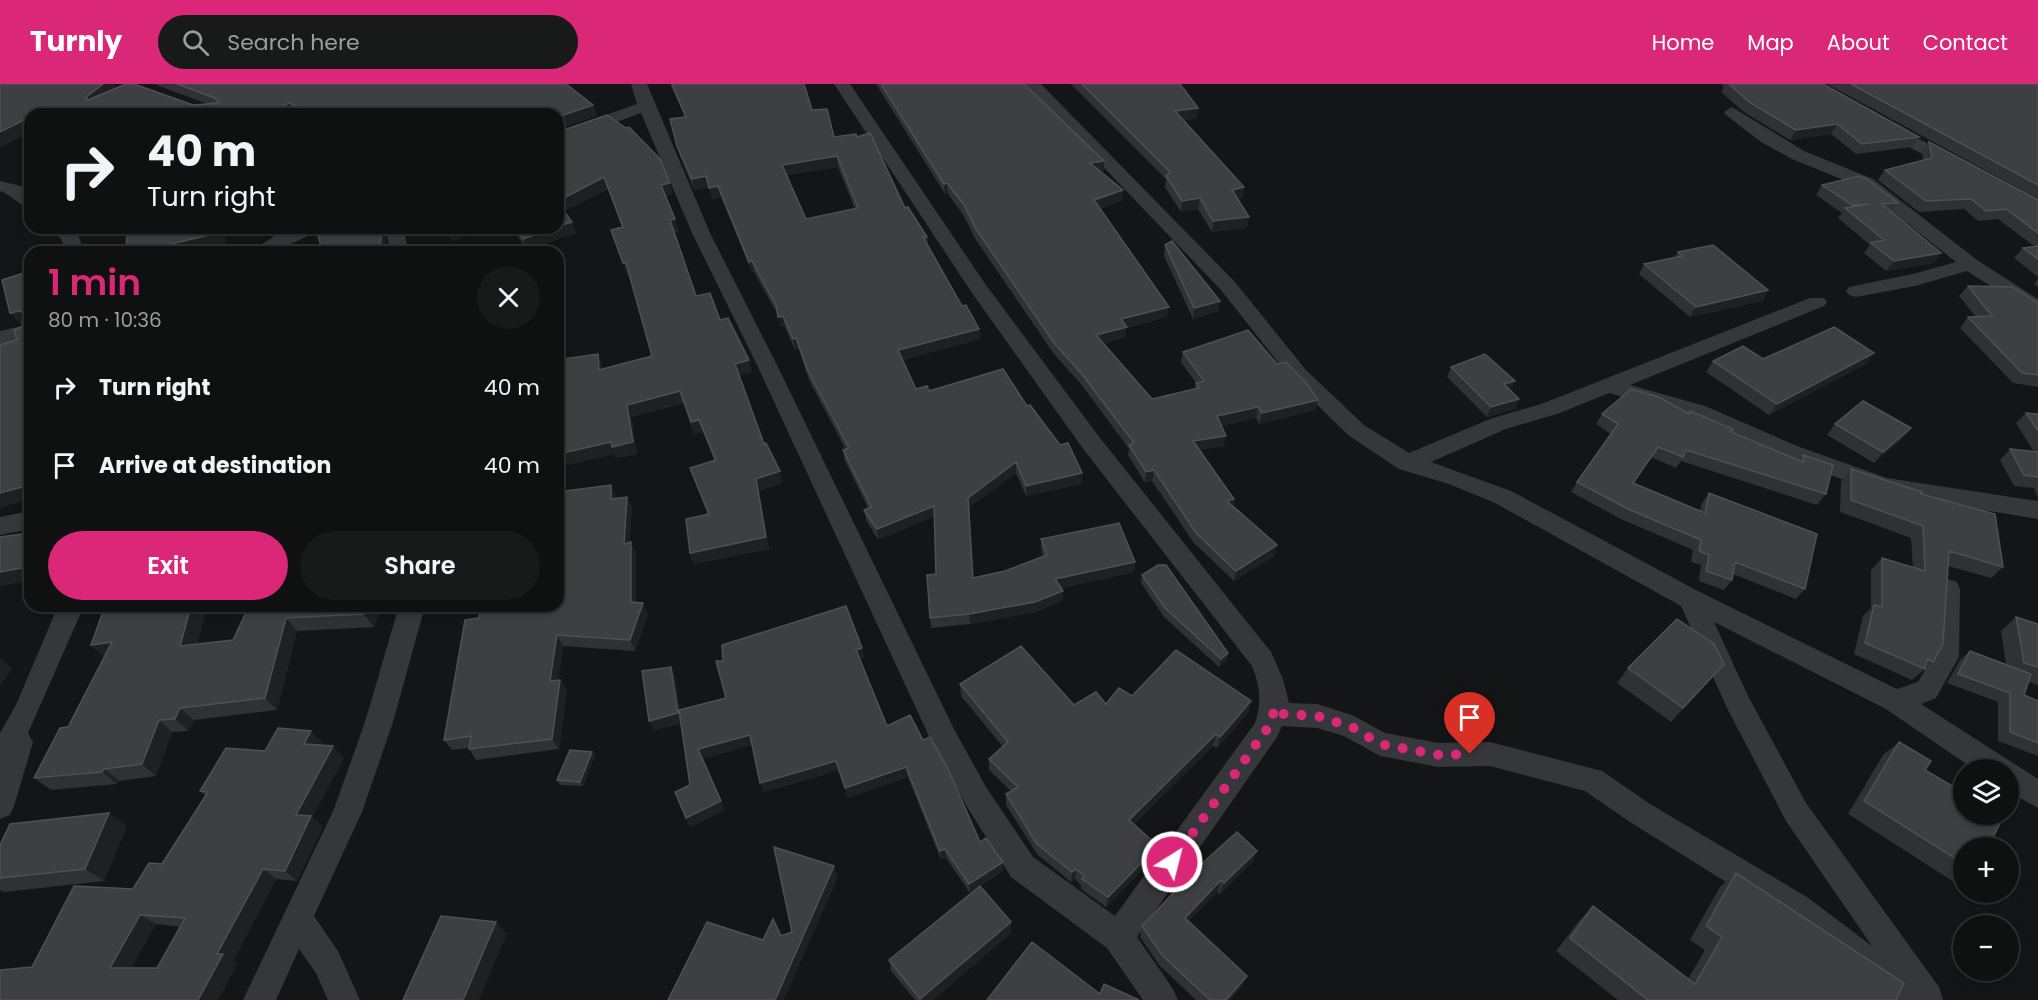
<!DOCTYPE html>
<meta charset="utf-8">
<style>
:root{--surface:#0f1010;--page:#181919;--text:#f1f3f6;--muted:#9b9d9f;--line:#2f3030;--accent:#db2777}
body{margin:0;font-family:Poppins,sans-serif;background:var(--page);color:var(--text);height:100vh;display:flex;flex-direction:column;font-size:22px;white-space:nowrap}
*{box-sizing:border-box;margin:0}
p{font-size:20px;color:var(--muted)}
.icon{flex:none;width:33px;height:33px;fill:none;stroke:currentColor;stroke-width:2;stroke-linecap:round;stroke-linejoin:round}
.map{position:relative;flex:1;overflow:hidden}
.side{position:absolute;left:24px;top:162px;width:540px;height:366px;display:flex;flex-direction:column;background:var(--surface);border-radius:18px;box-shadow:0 3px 9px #0003,0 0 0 2px var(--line)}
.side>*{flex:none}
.banner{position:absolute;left:24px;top:24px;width:540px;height:126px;border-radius:18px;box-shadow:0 3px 9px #0003,0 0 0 2px var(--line);background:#0f1010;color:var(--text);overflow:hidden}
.tools{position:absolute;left:1953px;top:675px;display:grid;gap:12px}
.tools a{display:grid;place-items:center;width:66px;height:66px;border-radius:50%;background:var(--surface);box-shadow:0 3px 9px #0003,0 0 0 2px var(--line);font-size:30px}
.pin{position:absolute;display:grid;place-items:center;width:51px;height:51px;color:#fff;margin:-62px -26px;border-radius:50% 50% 50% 0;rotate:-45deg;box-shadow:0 0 6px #0007}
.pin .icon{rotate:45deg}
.me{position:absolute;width:66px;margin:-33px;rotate:36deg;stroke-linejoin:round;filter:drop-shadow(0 0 4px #0008)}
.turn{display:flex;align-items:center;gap:21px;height:126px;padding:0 24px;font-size:27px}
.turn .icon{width:78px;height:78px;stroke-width:2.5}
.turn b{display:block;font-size:42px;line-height:51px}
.round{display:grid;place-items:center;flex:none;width:63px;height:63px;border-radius:32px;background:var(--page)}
.summary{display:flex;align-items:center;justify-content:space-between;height:102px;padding:0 24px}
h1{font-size:36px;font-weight:600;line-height:45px;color:var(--accent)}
.button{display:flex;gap:12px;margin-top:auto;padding:12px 24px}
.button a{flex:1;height:69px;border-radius:36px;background:var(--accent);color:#fff;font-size:24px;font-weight:600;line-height:69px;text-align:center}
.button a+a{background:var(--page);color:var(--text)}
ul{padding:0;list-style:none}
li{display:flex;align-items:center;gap:18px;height:78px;padding:0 24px}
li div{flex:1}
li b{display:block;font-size:22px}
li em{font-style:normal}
header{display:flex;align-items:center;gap:36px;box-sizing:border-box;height:84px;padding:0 30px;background:var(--accent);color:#fff}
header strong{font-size:28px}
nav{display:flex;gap:33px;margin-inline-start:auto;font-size:21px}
.search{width:420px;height:54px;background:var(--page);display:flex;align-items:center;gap:15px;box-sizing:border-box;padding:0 21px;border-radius:33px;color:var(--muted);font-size:22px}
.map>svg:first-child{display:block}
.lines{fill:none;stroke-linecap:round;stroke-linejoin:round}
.minor{fill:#35373b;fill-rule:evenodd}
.wall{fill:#303134;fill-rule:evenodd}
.shaded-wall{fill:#1f2022}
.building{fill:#3d3f42;stroke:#4d5054;stroke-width:1.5;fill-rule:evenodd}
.route{stroke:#db2777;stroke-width:10;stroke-dasharray:0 18}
</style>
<header>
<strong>Turnly</strong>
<div class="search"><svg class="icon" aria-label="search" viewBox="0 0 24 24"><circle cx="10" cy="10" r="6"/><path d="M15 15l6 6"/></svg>Search here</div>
<nav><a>Home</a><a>Map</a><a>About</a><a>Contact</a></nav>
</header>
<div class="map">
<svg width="2038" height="916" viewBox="0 0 2038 916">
<rect width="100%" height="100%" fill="#141516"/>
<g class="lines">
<path class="minor" d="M631 0H647L710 149 777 281 954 645 986 703 1033 773 1115 832 1255 639C1262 619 1260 602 1252 582L1084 366 972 209 834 0H850L986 201 1100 354 1271 568 1283 595 1289 619 1317 620 1352 631 1385 649 1439 659 1490 658 1602 687 1650 720 1807 813 1872 862 1786 737 1727 624 1681 522 1495 419 1449 400 1399 385 1348 351 1292 296 1221 206 1024 0H1041L1235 198 1306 286 1364 341 1409 369 1490 335 1544 319 1810 214H1824L1827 218 1824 222 1630 301 1705 322 1797 362 1887 394 2038 417V435L1885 410 1781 374 1689 332 1609 309 1560 329 1506 345 1431 378 1511 407 1700 508 1897 605 1918 598 1933 572 1936 505 1939 498 1948 495 1957 498 1960 505 1959 573 1936 614 1921 620 2038 695V724L2008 707V686H1975L1886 625 1714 538 1747 610 1806 719 1939 903 1943 916H1893L1785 835 1630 738 1585 707 1490 682 1439 683 1380 672 1344 652 1317 644 1282 642 1277 653 1137 853 1173 905 1178 916H1143L1107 864 1011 793 966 721 934 663 757 281 692 149 641 29 558 59V48L637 20Z
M1732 23 1804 67 1873 95 1977 176 2038 215V230L2031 228 1967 187 1915 202 1856 213 1849 211 1846 207 1849 203 1913 190 1956 178 1861 103 1792 75 1761 58 1726 31 1724 28Z
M1888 39 1958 75 1961 79 1952 84 1946 83 1882 48 1880 44 1882 40Z
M0 97 21 102 30 110V124C18 121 12 111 0 107Z
M50 144H70L79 153 84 168H66L61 155Z
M294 144H320L317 148 273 168H250L279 149Z
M386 144H404L408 168H390Z
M30 240V253L0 261V247Z
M30 427V445L0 451V433Z
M58 522H84L28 649 33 658 14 722 10 731 0 735V649L16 621Z
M399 522H425L393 638 362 728 314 832 338 867 360 916H328L316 889 299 865 276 916H243L334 725 365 638Z"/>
</g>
<path class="wall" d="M0 0H113L116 4 193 21 208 20 156 1 155 0H566L593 21 597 32 558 30H30V48L0 63Z
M670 0H804L812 26 834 53H857L905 124 927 153 928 161 962 222 979 245 980 255 903 276 916 305 1027 322 1082 389 1081 400 1026 412 1016 389 968 424 973 494 1005 487 1043 473 1041 465V455L1135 478 1134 488 1061 504 1063 507 1062 517 1035 528 970 540 931 544 927 491 936 490 934 432 878 456 866 436 864 426 868 424 845 377 843 366H846L809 296 799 265 795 266 785 243H781L778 231 754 188H752L721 113 712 115 709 103 694 106 680 72 670 35 685 33ZM838 83 855 125 806 135 787 91Z
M876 0H1024L1104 77V87L1100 88 1122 116 1100 125 1167 233 1126 244V253L1103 260 1152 315 1194 305 1196 299 1181 278 1183 268 1277 280 1318 316 1315 326 1259 340 1256 334 1221 342 1224 362 1200 366 1234 415 1233 422 1277 461 1274 472 1234 497 1194 459 1152 397 1145 399 1128 371 1129 365 1081 300 1054 270 976 156 964 132 948 110H945Z
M1071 0H1180L1198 24 1196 34 1184 36 1244 103 1242 114 1238 115 1249 133 1247 144 1212 148 1198 125 1181 128 1165 103 1166 95Z
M1721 0H1823L1919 53 1913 63 1856 70 1831 50 1790 56 1744 28 1721 8 1724 3Z
M1827 0H2038V115Z
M558 48 673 110 665 112 679 147 674 148 696 212 720 236 752 288 739 291 764 360 782 399 759 407 769 465 694 480 690 469 708 431 690 384 714 376 703 348 694 350 684 319 631 333 637 370 616 374 615 370 558 383V261L566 272 567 275 602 281V285L652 272 629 190 627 191 611 146 622 143 608 105 564 127 576 149 527 166 512 144H558Z
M1929 58 2038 116V193L2014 174 2023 164 2034 162 1998 135 1978 137 1964 125 1919 128 1878 96 1885 86 1923 76 1922 69Z
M1822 101 1898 119 1892 128 1941 169 1933 179 1886 187 1864 169 1870 161 1838 134 1842 129 1816 111Z
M443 144H486L454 157Z
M1165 161 1220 217 1218 227 1193 235 1164 172Z
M1678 168 1768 206 1762 217 1690 233 1639 190 1644 180 1675 173Z
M2038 195V203L2034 200Z
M1968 202 2038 219V303L2013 299 1960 244 1968 233H1976L1959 212Z
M1874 269 1866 280 1769 331 1706 288 1713 277Z
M1451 283 1510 306 1519 315 1515 325 1487 333 1447 293Z
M2026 329 2038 330V414L2034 404 2014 402 2000 376 2010 365 2034 368 2016 339Z
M1602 330H1689L1799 376 1803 371 1826 410 1817 421 1681 377 1676 384 1651 373 1634 399 1700 427 1702 419 1709 409 1805 505 1796 515 1733 490 1732 496 1724 506 1699 497 1701 481 1691 478 1693 466 1621 435 1571 408 1577 398 1611 350 1596 340Z
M1835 340 1911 344 1902 355 1874 379 1827 351Z
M1851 385 1921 410 2003 483 1991 494 1948 482 1933 578 1912 596 1854 570 1863 532 1871 524V486L1882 474 1913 483 1911 454 1840 428 1841 397Z
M616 413V414L627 413 632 424 629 459 636 470V518L648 530 635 567 563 562 558 596H560L567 606 559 665 476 676 469 665V664L452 666 444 656 479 534Z
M1142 491 1228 569 1226 577 1219 583 1164 533 1141 499Z
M207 522 197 560 233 556 249 522H382L374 543 297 547 277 626 194 636 188 647 172 648 156 692 119 697 117 700 51 706 34 694 68 643 104 573 91 561Z
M2016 533 2038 540V601L2029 598 2024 611 2038 617V672L1998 657V618L1947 599 1960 576 1970 567 2006 580 2001 547Z
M864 574 860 575 887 642 980 758 1003 778V787L980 802 1011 849 933 916H915L891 887 889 876 977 804 970 809 946 774 941 776 908 693 848 714 839 686 764 708 752 661 702 675 725 726 690 743 686 734 690 701 681 639 654 646 675 593 680 626 726 614Z
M1628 584 1711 594 1671 638 1617 599Z
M960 600 1074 621 1106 620 1132 612 1251 617 1248 629 1217 664 1213 662 1134 740 1156 772 1106 823 1081 805V801L1075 795 1071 798 1037 770 1006 721V710L1011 707 989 686V675L1003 663 961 612Z
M311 647 322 658 320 661 344 674 312 733 323 743 297 797 276 795 233 877 237 880 218 916H0L32 883 133 805 162 780 206 712 200 707 265 667ZM156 840 181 843 157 884H131Z
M1899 658 1925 686 1964 764V796L1957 800 1848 730 1883 671Z
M592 668 595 672 583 702 560 701 557 696Z
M109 729 127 742 104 797 4 808 0 806V761Z
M1257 767 1252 778 1220 810 1217 808 1188 838 1242 902 1230 916H1196L1160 882 1140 853 1142 842Z
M1736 789 1896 916H1618L1556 867 1580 836 1593 822 1688 895 1705 866 1690 856 1720 803Z"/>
<path class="shaded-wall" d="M103 0H113L117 6 93 24 86 13Z
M289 19 295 30H267Z
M593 21 597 32 558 46V33Z
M1198 24 1196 34 1174 38 1175 27Z
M28 34 30 37V48L0 63V48Z
M1837 40 1831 50 1790 56 1796 46Z
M837 72 838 83 784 91 782 81Z
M1104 77V87L1089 90 1090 79Z
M706 92 709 103 694 106 692 95Z
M604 93 608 105 561 129 558 121V117Z
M670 99 673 110 664 112 661 101Z
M947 99 948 110H945L944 100Z
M718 102 721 113 712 115 709 104Z
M1244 103 1242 114 1231 117 1232 106Z
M1123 106 1122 116 1094 127V116Z
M1200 114 1198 125 1181 128 1182 117Z
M1249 133 1247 144 1212 148 1213 137Z
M675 135 679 147 674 148 670 136Z
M572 138 576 149 527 166 523 155 554 144H558V142Z
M218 144H225L226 161 195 168H137Z
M380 144H385L387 168H380Z
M451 144H486L454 157 449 145Z
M1941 169 1933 179 1886 187 1894 177Z
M752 177 754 188H752L749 178Z
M623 179H626L629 190 627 191Z
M1768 206 1762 217 1690 233 1696 223Z
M1220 217 1218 227 1193 235 1194 224Z
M1169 223 1167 233 1126 244V253L1095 262 1096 251 1121 235Z
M20 227 29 238 20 240 10 229Z
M783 232 785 243H781L778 233Z
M979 245 980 255 900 277 898 266Z
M796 254 799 265 795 266 793 255Z
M562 260 566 272 568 287 563 275Z
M1874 269 1866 280 1769 331 1777 320Z
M598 270 602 281 603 298 599 286Z
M749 276 752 288 738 292 735 280Z
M1515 297 1510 306 1504 300Z
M680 307 684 319 631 333 637 370 616 374 615 370 558 383V370L627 321Z
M1519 315 1515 325 1487 333 1491 323Z
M1318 316 1315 326 1259 340 1262 329Z
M1258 323 1256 334 1215 343 1217 332Z
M699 336 703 348 694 350 691 338Z
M1911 344 1902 355 1874 379 1883 368Z
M1226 352 1224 362 1191 368 1193 357Z
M1016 378V389L968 424V414Z
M1154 386 1152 397 1145 399 1146 388Z
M780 387 782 399 759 407 769 465 694 480 690 469 756 395Z
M1082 389 1081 400 1026 412V402Z
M30 401V415L0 424V409Z
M611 401 616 413 615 426 611 415Z
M627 413 632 424 629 471 624 460Z
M1234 415 1232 425 1227 417Z
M934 422 935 432 878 456 877 445Z
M631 458 636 470V529L631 518Z
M1277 461 1274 472 1234 497 1236 487Z
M30 478V497L0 502V488Z
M1135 478 1134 488 1054 505 1055 495Z
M1063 507 1062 517 1035 528 970 540 969 530Z
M643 519 648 530 635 567 630 556Z
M191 522H207L193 575 180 562Z
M367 522H382L374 543 364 530Z
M286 534 297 547 277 626 265 614Z
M557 551 563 562 557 608 550 597Z
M112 558 105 574 91 561Z
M862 564 864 574 858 576 856 566Z
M1228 569 1226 577 1219 583 1221 575Z
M0 574 12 584 0 602Z
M671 583 675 593 682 638 654 646 649 637Z
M560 596 567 606 559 665 552 655Z
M1251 617 1248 629 1217 664 1220 653Z
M180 624 194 636 188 647 175 635Z
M159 636 172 648 156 692 142 680Z
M311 647 322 658 315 671 304 660Z
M1216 650 1213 662 1127 747 1129 736Z
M750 651 753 661 702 675 698 665Z
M333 662 344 674 312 733 323 743 297 797 285 787 296 731Z
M592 668 595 672 583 702 580 698Z
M836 677 839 686 764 708 760 699Z
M906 683 908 693 848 714 845 704Z
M104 685 119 697 117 700 102 688Z
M721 717 725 726 690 743 686 734Z
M109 729 127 742 104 797 85 785Z
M1158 762 1156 772 1106 823 1108 813Z
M945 765 946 774 941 776 940 767Z
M1257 767 1252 778 1220 810 1224 799Z
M1003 778V787L970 809 969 800Z
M834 782 838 793 784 916H775Z
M263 785 276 795 233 877 237 880 218 916H198L217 870Z
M1076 785 1075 795 1071 798 1072 788Z
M1221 796 1217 808 1181 845 1185 834Z
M140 831 156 840 126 893 110 884Z
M496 838 507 850 479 916H463Z
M1011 838V849L933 916H920V915Z
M1247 892 1242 902 1230 916H1226Z"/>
<path class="building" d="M0 0H103L86 13 88 16 126 0H134L193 21 219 19 215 14 177 0H566L593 21 558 33V30H313L289 19 267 30H30V35L28 34 0 48Z
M672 0H804L812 26 827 25 834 53 856 50 857 53 870 49 905 124 908 123 927 153H923L962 222 966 221 979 245 898 266 916 305 927 302 929 307 1003 285 1027 322 1030 321 1060 361 1068 359 1082 389 1026 402 1016 378 968 414 973 494 1005 487 1047 471 1041 455 1119 439 1135 478 1055 495 1063 507 1035 518 969 530 930 534 927 491 936 490 934 422 877 445 864 426 871 423 843 366 849 364 807 285 796 254 793 255 783 232 778 233 776 221 752 177 749 178 718 102 709 104 706 92 692 95 677 62 670 35 686 33ZM837 72 858 124 806 135 782 81Z
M881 0H1024L1104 77 1090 79 1123 106 1094 116 1169 223 1121 235 1127 243 1096 251 1152 315 1199 304 1196 299 1204 297 1183 268 1248 246 1277 280 1286 278 1307 300 1318 316 1262 329 1258 323 1217 332 1226 352 1193 357 1234 415 1227 417 1277 461 1236 487 1196 449 1154 386 1146 388 1129 361 1134 359 1081 289 1054 259 976 145 964 121 947 99 944 100Z
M1082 0H1180L1198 24 1175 27 1244 103 1232 106 1249 133 1213 137 1200 114 1182 117 1166 92 1170 88Z
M1729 0H1823L1919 53 1862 60 1837 40 1796 46 1749 18Z
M1851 0H2038V101Z
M607 31 626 44 629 43 660 75 670 99 661 101 675 135 670 136 696 212 710 209 720 236 728 234 749 276 735 280 764 360 766 359 780 387 756 395 766 453 690 469 686 435 709 430 690 384 716 376 699 336 691 338 680 307 627 321 633 358 612 363 611 358 558 370V261L562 260 563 275 598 270 599 286 652 272 626 179H623L611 146 623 143 604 93 558 117V48Z
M1929 58 2038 116V149L2006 125 1986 127 1971 115 1926 117 1885 86 1932 74Z
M1859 92 1867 95 1898 119 1882 120 1941 169 1894 177 1871 159 1884 156 1845 124 1869 120 1852 121 1822 101Z
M558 119 572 138 558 142Z
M127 144H218V149L137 168H126Z
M348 144H380L381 152 380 168H323L318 152Z
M515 144H554L523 155Z
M1172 157 1220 217 1194 224 1165 161Z
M1713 161 1768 206 1696 223 1644 180 1682 172 1678 168Z
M2038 162V175L2023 164Z
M30 187V401L0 409V261L17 256 14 246 22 243 23 229 20 227 10 229 2 196Z
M1968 202 2013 203 2038 219V291L2022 289 1968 233 1992 232Z
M1834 243 1874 269 1777 320 1713 277 1743 262 1763 275Z
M1485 270 1515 297 1504 300 1519 315 1491 323 1451 283Z
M1631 305 1659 313 1689 330 1690 327 1733 345 1731 348 1803 378V371L1833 381 1826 410 1686 366 1683 373 1658 363 1633 399 1705 429 1709 409 1817 450 1805 505 1735 478 1732 496 1706 487 1709 471 1699 467 1701 456 1628 425 1577 398 1618 340 1602 330Z
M1863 317 1911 344 1883 368 1835 340Z
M2026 329 2038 330V347Z
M2010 365 2038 368V393L2024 391Z
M1851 385 1922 408 1921 410 1995 430 2003 483 1949 467 1943 560 1933 578 1927 575 1925 585 1865 559 1874 521 1882 523V474L1925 487 1923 442 1851 416Z
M611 401V415L627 413 624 460 631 458V518L643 519 630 556 557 551 550 597 560 596 552 655 469 665 471 652 444 656 465 536 479 534 481 522H558V408Z
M30 449V478L27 483 0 488V453Z
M1158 481H1166L1228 569 1221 575 1165 524 1142 491Z
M105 522H191L180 562 233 556 249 522H367L364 530 286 534 265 614 180 624 175 635 159 636 142 680 104 685 102 688 34 694 60 644 68 643 112 558 91 561Z
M846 522 862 564 856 566 887 642 910 631 923 656 930 653 948 685 980 758 986 754 1003 778 969 800 945 765 940 767 906 683 845 704 836 677 760 699 750 651 698 665 721 717 686 734 675 708 690 701 679 626 726 614 716 577H723L722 561Z
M2016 533 2038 540V583L2024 579Z
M1677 535 1714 560 1724 580 1683 624 1628 584Z
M1021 562 1074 621 1096 608 1106 620 1119 604 1132 612 1176 566 1251 617 1220 653 1216 650 1129 736 1158 762 1108 813 1082 795 1084 792 1076 785 1072 788 1037 760 1006 710 1018 703 989 675 1008 658 960 600Z
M1970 567 2031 590 2024 611 2038 617V659L2010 648V609L1958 590Z
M671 583 678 629 649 637 642 587Z
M278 644 311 647 304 660 333 662 296 731 311 732 285 787 263 785 217 870H223L198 916H0V886L32 883 74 802 133 805 149 779 162 780 208 708 200 707 226 664 265 667ZM140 831 185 834 157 884H110Z
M1899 658 1931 677 1925 686 1964 709V730H1998L2003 733 1988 764H1964V780L1864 717Z
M570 666 592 668 580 698 557 696Z
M109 729 85 785 0 794V761L10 740Z
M1237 748 1257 767 1224 799 1221 796 1185 834 1247 892 1226 916H1210L1162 871 1142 842 1198 783Z
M774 763 834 782 775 916H668L707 838 763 856 773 835 781 852 792 848Z
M1736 789 1904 899 1896 916H1648L1570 854 1593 822 1695 900 1722 853 1706 842Z
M980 802 1011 838 920 915 889 876Z
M441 832 496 838 463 916H403Z
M1032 858 1100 910 1104 900 1139 916H987Z"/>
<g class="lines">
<path class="route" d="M1172 778 1267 645 1276 623 1282 630 1317 632 1352 643 1380 660 1439 671 1470 670"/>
</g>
</svg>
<div class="tools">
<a><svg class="icon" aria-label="layers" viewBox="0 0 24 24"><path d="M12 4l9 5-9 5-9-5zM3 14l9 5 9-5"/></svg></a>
<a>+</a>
<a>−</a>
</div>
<div class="pin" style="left:1470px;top:670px;background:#d93025"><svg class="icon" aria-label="arrive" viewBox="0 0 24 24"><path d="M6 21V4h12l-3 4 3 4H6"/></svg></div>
<svg class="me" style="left:1172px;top:778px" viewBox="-20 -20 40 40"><circle r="17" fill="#db2777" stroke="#fff" stroke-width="3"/><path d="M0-11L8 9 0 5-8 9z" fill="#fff"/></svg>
<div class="banner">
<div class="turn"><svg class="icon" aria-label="right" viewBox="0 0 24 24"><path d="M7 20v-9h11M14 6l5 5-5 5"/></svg><div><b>40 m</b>Turn right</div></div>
</div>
<section class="side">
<div class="summary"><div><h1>1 min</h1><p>80 m · 10:36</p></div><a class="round"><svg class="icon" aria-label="close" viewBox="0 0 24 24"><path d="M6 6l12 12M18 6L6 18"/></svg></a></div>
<ul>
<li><svg class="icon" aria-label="right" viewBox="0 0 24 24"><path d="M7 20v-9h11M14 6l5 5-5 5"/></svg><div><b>Turn right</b></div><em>40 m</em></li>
<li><svg class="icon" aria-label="arrive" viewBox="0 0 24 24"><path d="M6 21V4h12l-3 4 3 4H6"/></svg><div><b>Arrive at destination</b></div><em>40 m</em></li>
</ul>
<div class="button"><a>Exit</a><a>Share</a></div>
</section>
</div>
